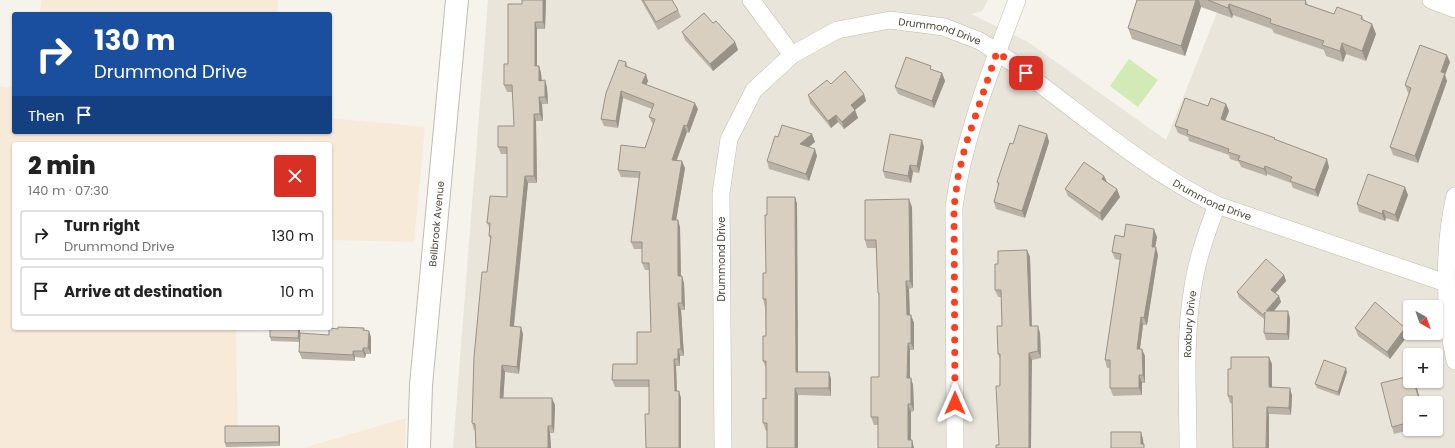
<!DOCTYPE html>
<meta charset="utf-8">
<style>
:root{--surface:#fff;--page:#f6f6f6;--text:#222;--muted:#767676;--line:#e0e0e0}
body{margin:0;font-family:Poppins,sans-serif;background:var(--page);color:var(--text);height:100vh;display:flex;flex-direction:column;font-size:15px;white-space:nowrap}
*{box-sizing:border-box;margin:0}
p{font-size:13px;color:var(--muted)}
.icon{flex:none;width:22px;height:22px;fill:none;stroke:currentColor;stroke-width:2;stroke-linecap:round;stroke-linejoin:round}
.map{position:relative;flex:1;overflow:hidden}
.details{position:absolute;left:12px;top:142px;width:320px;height:188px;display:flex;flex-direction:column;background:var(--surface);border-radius:4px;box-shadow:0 1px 3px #0004}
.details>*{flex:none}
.hud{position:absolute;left:12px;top:12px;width:320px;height:122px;border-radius:4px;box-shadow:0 1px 3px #0004;background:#1a4fa0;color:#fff;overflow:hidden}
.needle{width:26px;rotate:140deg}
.controls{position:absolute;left:1403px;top:300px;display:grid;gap:8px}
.controls a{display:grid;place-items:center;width:40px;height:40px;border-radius:4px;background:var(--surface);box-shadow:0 1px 3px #0004;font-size:20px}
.pin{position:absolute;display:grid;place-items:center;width:34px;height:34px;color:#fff;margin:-17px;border-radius:8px;box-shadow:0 2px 6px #0006}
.me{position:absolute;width:44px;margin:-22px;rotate:0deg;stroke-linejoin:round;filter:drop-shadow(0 0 3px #0008)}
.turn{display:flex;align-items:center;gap:14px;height:84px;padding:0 16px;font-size:18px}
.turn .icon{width:52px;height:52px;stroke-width:2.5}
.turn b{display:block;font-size:28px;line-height:34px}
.then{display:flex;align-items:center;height:38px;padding:0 16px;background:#0003;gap:8px;font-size:15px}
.round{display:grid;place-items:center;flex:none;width:42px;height:42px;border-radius:4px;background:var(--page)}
.headline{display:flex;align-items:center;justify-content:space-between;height:68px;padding:0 16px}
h1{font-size:24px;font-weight:800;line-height:30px}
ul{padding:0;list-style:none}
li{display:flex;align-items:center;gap:12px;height:50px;margin:0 8px 6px;padding:0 8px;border:2px solid var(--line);border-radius:4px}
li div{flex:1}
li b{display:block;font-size:15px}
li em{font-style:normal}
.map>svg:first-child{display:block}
.residential{fill:#eae5da;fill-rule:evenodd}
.commercial{fill:#f7ead8}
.green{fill:#d2eab5}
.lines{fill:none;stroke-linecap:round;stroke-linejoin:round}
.minor-casing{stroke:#c2bbae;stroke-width:18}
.tertiary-casing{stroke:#c2bbae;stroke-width:24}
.minor{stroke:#fff;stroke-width:17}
.tertiary{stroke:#fff;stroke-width:22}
.wall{fill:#bab2a6}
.shaded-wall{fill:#979187}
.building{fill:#d8cfc1;stroke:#979187}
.route{stroke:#fc3f1d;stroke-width:7;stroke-dasharray:0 12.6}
.labels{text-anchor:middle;stroke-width:3.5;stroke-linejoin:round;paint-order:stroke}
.street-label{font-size:10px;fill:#4b4439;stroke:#fff}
</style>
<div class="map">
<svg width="1455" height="448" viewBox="0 0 1455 448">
<rect width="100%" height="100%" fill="#f6f3ec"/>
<path class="residential" d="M488 0H988L982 11 971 14 1028 42 1166 140 1222 0H1455V448H453ZM1410 307H1436V333H1410ZM1410 355H1436V381H1410ZM1410 403H1436V429H1410Z"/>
<path class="commercial" d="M41 0H278L277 14H40Z
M0 86 14 88V132H330V118L425 127 414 242 330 240V144H14V328H236L238 448H0Z
M406 418 405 448H303Z"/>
<path class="green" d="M1129 59 1158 80 1138 107 1110 86Z"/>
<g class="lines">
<defs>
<g id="minor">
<path d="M751 0 792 55"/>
<path d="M1431 0 1455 9"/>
<path d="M1455 196C1443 246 1444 312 1455 361"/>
<path id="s1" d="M723 448 721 193 729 139 754 90 792 55 837 30 890 20 944 27 980 41 1019 67 1033 79C1091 122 1152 174 1217 205L1446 283"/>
<path d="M955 448 954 207C964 135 992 67 1017 0"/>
<path id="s2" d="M1188 448C1188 397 1184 343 1192 293 1196 262 1206 234 1217 205"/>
</g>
<g id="tertiary">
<path id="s3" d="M419 448 421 385 457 0"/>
</g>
</defs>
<use href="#minor" class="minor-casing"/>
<use href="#tertiary" class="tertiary-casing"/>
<use href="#minor" class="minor"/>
<use href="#tertiary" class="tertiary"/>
</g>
<path class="wall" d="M546 0 545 29H537V66H539L541 73 542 80 547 87 548 104H542L543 121H536L537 183H528L514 327 523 334 519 374 505 372 503 398 555 405 554 433H550L551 448H476L475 431 474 430 472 423 491 240 489 236 490 229 487 223 507 197V154H501L498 147 514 126 513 92H507L504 85 522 4Z
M641 0H672L678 10 681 17 658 30Z
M1137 0H1305L1308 5 1334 14 1362 16 1364 20 1372 24 1376 34 1366 61 1346 54 1343 62 1326 56 1324 50 1274 33 1272 29 1233 15 1232 18 1201 7 1185 56 1132 39 1128 28Z
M713 23 735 42 738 50 713 71 685 40 682 32Z
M626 62 628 67 648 81 646 85 698 109 689 133 687 132 677 160 685 168 676 220 680 227 681 276 684 283 685 310H681L684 356H680V366H676L677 391 681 398V448H646L649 414V387H615L612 380 637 364 651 332 649 270H645L642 263V249H634L631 242 639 178 621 177 618 170 645 148 653 124 652 123 649 117 652 109 623 98 618 128 604 126 601 119Z
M1450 62 1445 75 1447 81 1418 163 1393 155 1390 147 1409 93H1408L1405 85Z
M942 73 945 81 934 108 898 94 895 87Z
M831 84 864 94 866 101 855 110 858 118 844 129 838 122 831 128 810 103 808 95Z
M1226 104 1229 111 1225 121 1275 138V140L1329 167 1318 197 1293 188 1291 183 1267 174V176L1241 167 1239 162 1230 159 1229 155 1189 141 1188 137 1178 133 1175 126 1208 106Z
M812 134 815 142 809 147 817 156 809 181 769 169 767 161 778 137Z
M1047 134 1049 142 1025 218 996 209 994 202 998 186 997 182 1013 144Z
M924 147 919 173 913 172 911 183 885 178 883 171Z
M1104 176 1107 182 1120 197 1102 221 1068 196 1065 189Z
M1408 195 1398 222 1386 218 1385 221 1359 212 1357 204Z
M795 197 797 204 798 372H829L831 379V396L798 395V448H767V431H766L763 423 766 399V368L763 361 766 336 765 307 763 299 766 273 767 215Z
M912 207 913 288 909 289 910 315 914 323V350H910V378L913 385 914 411 911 412V440L914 448 878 425H874L871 417 879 377V298L878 293 876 248H867L865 240Z
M1124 237H1157L1155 247 1158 255 1147 325H1143L1140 349 1145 356V383H1142V395L1113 396 1110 388V368H1107L1105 360 1120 260 1115 259 1112 252Z
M1027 250 1030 257 1032 326 1040 333 1041 358 1032 360 999 445 1000 359 998 354 1002 326 1001 297H998L995 290 998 264Z
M1284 275 1286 281 1275 293 1279 296 1281 302 1274 311 1290 318 1289 340H1266L1264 333 1265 320 1239 298 1237 292Z
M300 328V342L271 341 270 337Z
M364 328 365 330 371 337V354H366L365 358 355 357V361L302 359 299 352 329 335 338 329Z
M1355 328H1405L1408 335 1390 359 1358 336Z
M1272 364V388L1292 395 1291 415 1269 414 1230 403 1228 396 1231 369Z
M1347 372 1339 396 1317 388 1315 384Z
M1415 381 1421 403H1410V429H1415L1394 434 1392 427Z
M279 426 280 430V446L226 447 225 443Z"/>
<path class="shaded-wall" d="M543 0H546L545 29 543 22Z
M1196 0H1199L1201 7 1185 56 1181 46Z
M1229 4 1233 15 1232 18 1228 8Z
M535 22 537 29V73L535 66Z
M1372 24 1376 34 1366 61 1362 51Z
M735 42 738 50 713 71 710 64Z
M1342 43 1346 54 1343 62 1340 51Z
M1447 55 1450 62 1445 75 1447 81 1418 163 1415 156 1441 72Z
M539 66 541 73 542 88 539 81Z
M942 73 945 81 934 108 932 101Z
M646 74 648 81 644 90 642 83Z
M545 80 547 87 548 104 545 97Z
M621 91 623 98 618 128 616 121Z
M864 94 866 101 855 110 858 118 844 129 842 122 851 105Z
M539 97 542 104 543 121 540 114Z
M695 103 698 109 689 133 687 126Z
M1226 104 1229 111 1223 126 1221 119Z
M534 114 536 121 537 183 534 176Z
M836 115 838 122 831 128 828 121Z
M684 125 687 132 674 167 672 160Z
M812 134 815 142 803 151 800 144Z
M1047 134 1049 142 1025 218 1022 211Z
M922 140 924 147 919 173 917 166Z
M815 149 817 156 809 181 806 174Z
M1327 159 1329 167 1318 197 1315 190Z
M682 161 685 168 675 227 672 220Z
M910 165 913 172 911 183 908 176Z
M1265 166 1267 174V176L1264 169Z
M525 176 528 183 513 333 510 326Z
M1104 176 1107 183 1102 179Z
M1405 187 1408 195 1398 222 1395 215Z
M1117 189 1120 197 1102 221 1100 213Z
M795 197 797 204 798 380 796 372Z
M909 199 912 207 913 288 910 281Z
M1383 210 1386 218 1385 221 1382 214Z
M678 220 680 227 681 283 678 276Z
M1154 229 1157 237 1154 254 1152 247Z
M1156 247 1158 255 1147 325 1144 318Z
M1027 250 1030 257 1032 333 1030 326Z
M1284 275 1286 281 1273 296 1271 290Z
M682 276 684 283 685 310 682 303Z
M906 281 909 289 910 323 907 315Z
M1279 296 1281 302 1269 317 1266 311Z
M678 303 681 310 684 356 681 349Z
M1288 311 1290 318 1289 340 1287 334Z
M911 315 914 323V350L911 343Z
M1141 317 1143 325 1139 356 1137 349Z
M1038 326 1040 333 1041 358 1038 351Z
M521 327 523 334 519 374 517 367Z
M299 328H300V342L298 338Z
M1405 328 1408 335 1390 359 1387 352Z
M369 331 371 337V354L368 348Z
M908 343 910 350V385L907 378Z
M363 348 366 354 365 358 363 351Z
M678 349 680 356V366L678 359Z
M1142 349 1145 356V383L1143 375Z
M353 351 355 357V361L353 355Z
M1029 353 1032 360 1031 448H1029Z
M1269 357 1272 364V394L1269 387Z
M674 359 676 366 677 398 675 391Z
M502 365 505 372 503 405 500 398Z
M1346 368 1347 372 1339 396 1338 392Z
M829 372 831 379V396L829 388Z
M1139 375 1142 383V395L1139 388Z
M911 378 913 385 914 411 911 404Z
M1414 381H1415L1421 403 1419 400Z
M795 388 798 395V448H795Z
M1290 388 1292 395 1291 415 1289 408Z
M679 391 681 398V448H679Z
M552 398 555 405 554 433 552 426Z
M908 404 911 412V448L908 440Z
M1267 407 1269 414V448H1266Z
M279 426 280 430V446L279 442Z
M548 426 550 433 551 448H548Z
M1141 432 1143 439 1144 448 1141 444Z
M912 440 914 448H912Z"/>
<path class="building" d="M522 0H543V22H535V66H539V81L545 80V97H539L540 114H534V176H525L510 326 521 327 517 367 502 365 500 398H552V426H548V448H476L475 424 472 423 474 357 482 272H487L491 236H489L490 223H487L490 196 507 197V147H498V126H514L512 85H504V64H508V4H522Z
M643 0H672L678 10 656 22Z
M1137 0H1196L1181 46 1128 28Z
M1208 0H1305L1306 1 1305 4 1334 14 1337 7 1362 16 1361 19 1372 24 1362 51 1342 43 1340 51 1322 45 1324 41 1270 23 1271 19 1229 4 1228 8Z
M704 13 713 23 716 21 735 42 710 64 682 32Z
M1420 45 1447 55 1441 72 1445 73 1415 156 1390 147 1411 88 1405 85Z
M906 57 931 66 930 69 942 73 932 101 895 87Z
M619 60 626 62 625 66 646 74 642 83 695 103 687 126 684 125 672 160 682 161 672 220H678V276H682V303H678L681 349H678V359H674L675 391H679V448H646L645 414H649V380H612L613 364H637V332H651L649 263H642V242H631L640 172 618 170 621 145 645 148 655 119 649 117 654 104 621 91 616 121 601 119 606 93Z
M845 71 864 94 851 105 855 110 842 122 836 115 828 121 808 95 827 80 831 84Z
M1185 98 1208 106 1211 98 1226 104 1221 119 1275 138 1274 139 1327 159 1315 190 1290 181 1292 177 1265 166 1264 169 1238 160 1240 156 1228 152 1229 149 1187 134 1188 130 1175 126Z
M782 125 812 134 800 144 815 149 806 174 767 161 775 136 778 137Z
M1019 125 1047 134 1022 211 994 202 999 183 997 182 1010 143 1013 144Z
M890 134 922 140 917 166 910 165 908 176 883 171Z
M1084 162 1104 176 1102 179 1117 189 1100 213 1065 189Z
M1368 174 1405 187 1395 215 1383 210 1382 214 1357 204Z
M767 197H795L796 372H829V388H795V448H767V423H763V398L766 399V361H763V336H766V299H763V273H766L765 215H767Z
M909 199 910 281H906L907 315H911V343H908L907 378H911V404H908V440H912V448H878V417H871V377H879V293H878L876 240H865V200Z
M1126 224 1154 229 1152 247H1156L1144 318 1141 317 1137 349H1142L1143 375H1139V388H1110V360H1105L1121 254 1112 252 1115 235 1124 237Z
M1027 250 1030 326H1038V351L1029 353V448H996V445H999L996 386H1000V354H998L997 326H1002L1001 290H995V264H998V251Z
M1266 259 1284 275 1271 290 1279 296 1266 311H1288L1287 334 1264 333 1265 312 1263 315 1237 292Z
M1375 302 1405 328 1387 352 1355 328Z
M338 327 364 328 363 330 369 331 368 348H363V351H353V355L299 352 300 333 329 335V328L338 329Z
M270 328H299L298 338 270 337Z
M1231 357H1269V387L1290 388 1289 408 1267 407 1266 448H1233L1232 396H1228V369H1231Z
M1324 360 1346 368 1338 392 1315 384Z
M1410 376V381H1414L1419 400 1416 401V403H1410V422L1392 427 1381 383Z
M225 426H279V442L225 443Z
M1111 432H1141V444H1144V448H1111Z"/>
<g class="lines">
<path class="route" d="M955 403 954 207 958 177 965 147 997 52 1026 73"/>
</g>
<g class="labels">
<g class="street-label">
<text dy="4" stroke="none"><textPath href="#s1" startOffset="573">Drummond Drive</textPath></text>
<text dy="4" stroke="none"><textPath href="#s1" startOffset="897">Drummond Drive</textPath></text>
<text dy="4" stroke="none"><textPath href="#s3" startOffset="225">Bellbrook Avenue</textPath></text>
<text transform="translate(721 259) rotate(-90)" y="4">Drummond Drive</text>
<text dy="4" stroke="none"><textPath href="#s2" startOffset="124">Roxbury Drive</textPath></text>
</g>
</g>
</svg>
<div class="controls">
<a><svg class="needle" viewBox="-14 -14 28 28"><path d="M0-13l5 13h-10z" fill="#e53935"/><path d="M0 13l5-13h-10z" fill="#767676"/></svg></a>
<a>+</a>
<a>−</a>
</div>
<div class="pin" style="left:1026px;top:73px;background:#d93025"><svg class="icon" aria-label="arrive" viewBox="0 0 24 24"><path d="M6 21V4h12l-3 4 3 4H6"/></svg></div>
<svg class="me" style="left:955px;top:403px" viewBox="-20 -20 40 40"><path d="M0-17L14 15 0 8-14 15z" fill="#fc3f1d" stroke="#fff" stroke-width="4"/></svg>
<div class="hud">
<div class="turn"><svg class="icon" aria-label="right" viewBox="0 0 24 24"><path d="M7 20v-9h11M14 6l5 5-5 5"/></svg><div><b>130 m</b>Drummond Drive</div></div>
<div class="then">Then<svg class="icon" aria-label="arrive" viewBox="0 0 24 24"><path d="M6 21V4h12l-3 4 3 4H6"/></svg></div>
</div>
<section class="details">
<div class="headline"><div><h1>2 min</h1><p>140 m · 07:30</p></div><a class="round" style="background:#d93025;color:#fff"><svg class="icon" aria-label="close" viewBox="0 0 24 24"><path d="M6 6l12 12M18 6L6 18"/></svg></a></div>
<ul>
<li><svg class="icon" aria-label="right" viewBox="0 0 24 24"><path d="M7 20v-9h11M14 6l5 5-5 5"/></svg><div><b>Turn right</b><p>Drummond Drive</p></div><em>130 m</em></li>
<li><svg class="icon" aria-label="arrive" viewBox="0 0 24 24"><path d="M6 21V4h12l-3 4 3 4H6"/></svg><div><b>Arrive at destination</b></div><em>10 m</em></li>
</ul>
</section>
</div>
